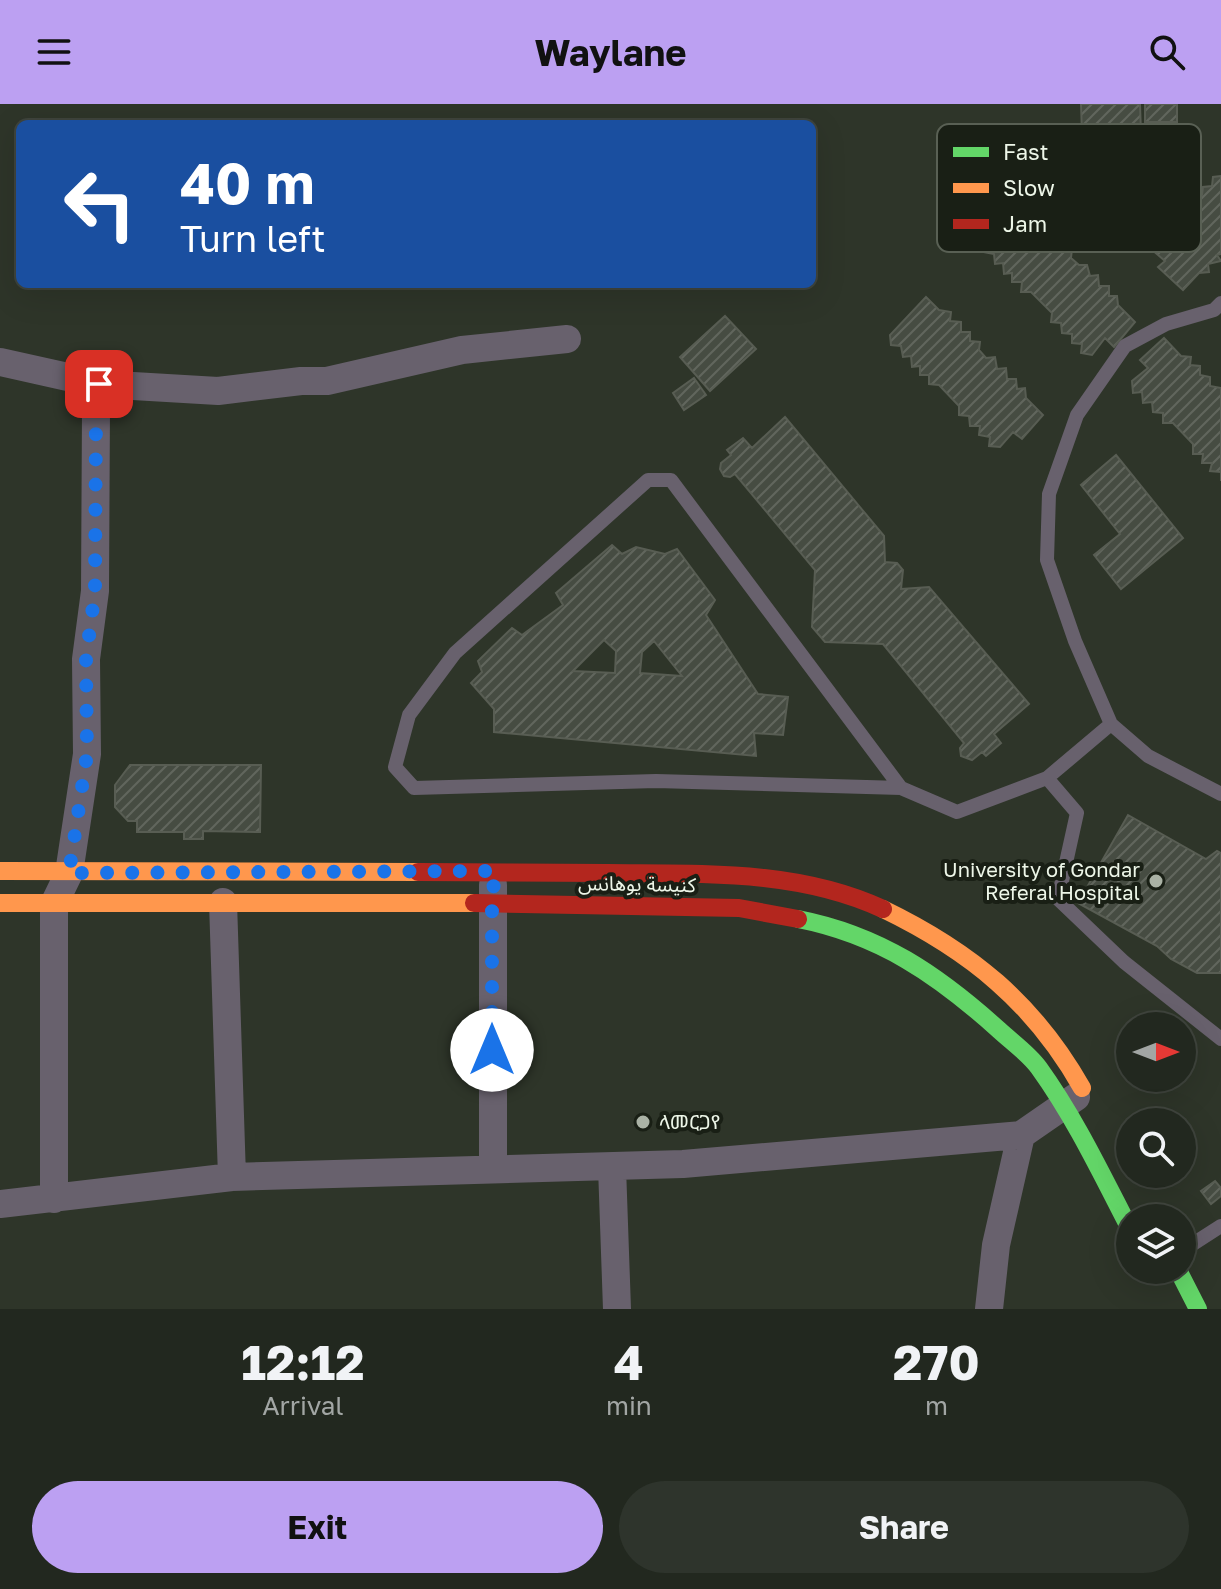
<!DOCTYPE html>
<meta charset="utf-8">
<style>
:root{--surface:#22281f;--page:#2e342c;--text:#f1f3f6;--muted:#a2a6a4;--line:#3f443d;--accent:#bca0f2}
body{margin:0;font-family:"Golos Text","Noto Sans Arabic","Noto Sans Ethiopic",sans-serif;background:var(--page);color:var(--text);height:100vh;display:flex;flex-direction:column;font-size:30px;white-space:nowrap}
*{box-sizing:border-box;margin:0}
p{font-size:26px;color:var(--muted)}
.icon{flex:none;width:44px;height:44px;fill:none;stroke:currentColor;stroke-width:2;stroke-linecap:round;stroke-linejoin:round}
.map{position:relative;height:1205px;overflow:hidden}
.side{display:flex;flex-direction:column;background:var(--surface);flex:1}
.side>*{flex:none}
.hud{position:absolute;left:16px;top:16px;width:800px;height:168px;border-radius:12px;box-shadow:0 8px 32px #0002,0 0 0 2px var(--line);background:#1a4fa0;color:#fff;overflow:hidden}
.needle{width:52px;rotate:90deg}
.fabs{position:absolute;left:1116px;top:908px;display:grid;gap:16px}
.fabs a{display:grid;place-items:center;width:80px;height:80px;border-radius:50%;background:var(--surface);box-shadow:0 8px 32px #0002,0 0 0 2px var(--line);font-size:40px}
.pin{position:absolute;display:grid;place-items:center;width:68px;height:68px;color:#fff;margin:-34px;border-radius:16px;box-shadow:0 4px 12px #0006}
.me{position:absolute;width:88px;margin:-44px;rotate:0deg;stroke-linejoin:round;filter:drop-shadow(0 0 6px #0008)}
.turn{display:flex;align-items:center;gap:28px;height:168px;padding:0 32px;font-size:36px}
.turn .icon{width:104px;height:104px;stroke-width:2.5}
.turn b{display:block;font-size:56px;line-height:68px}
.eta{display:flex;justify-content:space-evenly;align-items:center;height:136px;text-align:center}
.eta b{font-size:48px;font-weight:700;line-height:56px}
.button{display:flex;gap:16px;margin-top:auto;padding:16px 32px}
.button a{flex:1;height:92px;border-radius:48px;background:var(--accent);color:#111;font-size:32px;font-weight:700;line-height:92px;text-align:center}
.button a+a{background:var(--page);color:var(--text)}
header{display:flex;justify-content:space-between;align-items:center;height:104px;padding:0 32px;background:var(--accent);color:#111;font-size:36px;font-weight:700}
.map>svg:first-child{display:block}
.building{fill:url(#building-hatch);stroke:#585d53;stroke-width:2;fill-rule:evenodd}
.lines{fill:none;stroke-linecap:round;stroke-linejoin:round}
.lane{stroke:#68616d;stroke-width:14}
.street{stroke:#68616d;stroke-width:28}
.fast{stroke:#63d668;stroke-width:18}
.slow{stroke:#ff974d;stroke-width:18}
.jam{stroke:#b3261e;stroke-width:18}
.route{stroke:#1a73e8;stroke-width:14;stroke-dasharray:0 25.2}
.poi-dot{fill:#aab2a5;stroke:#191f15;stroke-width:3}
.labels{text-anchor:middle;stroke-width:8;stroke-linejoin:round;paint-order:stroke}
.poi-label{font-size:20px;fill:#edf6e8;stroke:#191f15;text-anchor:end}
.street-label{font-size:20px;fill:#edf6e8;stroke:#191f15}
.key{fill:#191f15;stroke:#596054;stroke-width:2}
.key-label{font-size:22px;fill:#edf6e8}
</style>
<header><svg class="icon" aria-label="menu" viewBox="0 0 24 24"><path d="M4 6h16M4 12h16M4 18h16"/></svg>Waylane<svg class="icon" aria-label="search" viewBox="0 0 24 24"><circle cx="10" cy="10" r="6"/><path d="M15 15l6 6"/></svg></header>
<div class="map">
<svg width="1221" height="1205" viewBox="0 0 1221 1205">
<defs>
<pattern id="building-hatch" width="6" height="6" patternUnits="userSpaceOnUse" patternTransform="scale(2)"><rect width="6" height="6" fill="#464c42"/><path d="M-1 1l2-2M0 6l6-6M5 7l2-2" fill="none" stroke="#61665d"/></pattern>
</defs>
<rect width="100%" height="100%" fill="#2e3529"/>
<path class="building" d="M1081 0H1140L1142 59 1083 61Z
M1145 0H1177V18H1145Z
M1221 72V150L1217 151 1221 157 1208 160 1209 168 1199 169 1183 186 1158 163 1165 157 1150 144 1151 132 1160 133 1161 122 1170 123 1171 113 1181 112 1202 91 1203 83 1212 82 1213 73Z
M1018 100 1031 113 1043 115 1042 124 1053 125V135H1062V144L1072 145 1071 154 1079 161H1087L1090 172 1098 171 1099 182H1109V192H1117L1118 201 1135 218 1114 243 1105 234 1092 251 1081 249 1082 240 1072 239V230L1062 229 1061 219 1051 218 1052 209 1031 188H1021L1022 178H1012V169L1004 170 1003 159 995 160 994 150 983 148 982 138Z
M926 193 939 206 951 208 950 217 961 218V228H970V237L980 238 979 246 986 254 995 253 997 265 1006 264 1007 275H1016L1017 285 1025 284 1026 294 1043 311 1022 335 1013 328 1000 343 989 342 990 333 979 331 980 322H970L969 312 959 311V302L939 281 929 280V271H920V262L912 263 911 252 903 253 901 242 891 241 890 231Z
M725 212 756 245 710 287 680 253Z
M1164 234 1181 252 1191 253 1190 261 1200 262V271L1210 273V282L1221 284V377V368L1210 367 1212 359H1202L1203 350H1193V340L1173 319H1163V309L1153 308 1152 298 1143 299 1142 288 1133 289 1132 277 1148 264 1140 256Z
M694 274 706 291 684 306 673 289Z
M785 313 884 432 885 458 897 459 903 466 901 485 929 483 1029 600 994 630 1001 639 986 652 982 648 972 656 961 652 960 644 964 639 883 540 825 538 812 523 815 466 735 370 730 373 724 372 720 365 721 359 731 351 727 346 743 334 752 344Z
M1116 351 1183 434 1121 485 1094 451 1120 430 1081 381Z
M612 441 622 450 636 443 665 450 677 445 715 496 706 511 758 590 788 593 783 631 754 629 756 652 494 628V605L471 579 482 568 478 557 512 524 522 531 563 501 556 489ZM604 536 616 547 615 569 573 567ZM654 537 682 572 640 569 642 548Z
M130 661H261L260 728 203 727V735H184V728H137V717H128L115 703V681Z
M1128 711 1206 755 1217 747 1221 749V869H1197L1171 855 1157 842 1078 799Z
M1215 1077 1221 1084V1092L1211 1100 1201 1087Z"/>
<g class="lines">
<path class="lane" d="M1221 199 1214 206 1166 220 1125 242 1077 311 1049 390 1047 456 1075 537 1111 620 1148 652 1221 690
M1047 674 1077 709 1058 795 1124 858 1221 935
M901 684 656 677 414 684 395 663 409 611 455 549 648 376H671L901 684 957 708 1047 674 1111 620
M1182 1147 1221 1122"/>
<path class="street" d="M0 258 99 280 218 287 301 277H327L462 246 567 235
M223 798 232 1073
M612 1063 617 1205
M493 1064V781
M54 1095V800L69 769 87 650 86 555 95 487 96 304 99 280
M0 1100 232 1073 683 1060 1021 1031 1076 993
M989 1205 996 1141 1021 1031"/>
<path class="fast" d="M798 815C880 831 938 871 999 926 1012 938 1029 950 1039 964 1075 1014 1102 1071 1130 1125
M1178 1166 1198 1205"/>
<path class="slow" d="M0 767 418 768
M0 799H474
M883 805C970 847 1034 899 1082 984"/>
<path class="jam" d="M418 768C481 768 544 769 607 769 700 770 797 765 883 805
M474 799 739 804 798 815"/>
</g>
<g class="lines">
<path class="route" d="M99 280 96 304 95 487 86 555 87 650 69 769 495 767 492 799V946"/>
</g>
<g class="poi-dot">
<circle cx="1156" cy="777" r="8"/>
<circle cx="643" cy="1018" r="8"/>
</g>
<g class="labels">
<g class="poi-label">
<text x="1140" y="773">University of Gondar<tspan x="1140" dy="23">Referal Hospital</tspan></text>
<text x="659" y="1025" text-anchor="start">ላመርጋየ</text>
</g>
<g class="street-label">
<text transform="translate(637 780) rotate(1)" y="7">كنيسة يوهانس</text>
</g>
</g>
<rect x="937" y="20" width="264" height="128" rx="12" class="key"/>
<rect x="953" y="43" width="36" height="10" fill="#63d668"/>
<rect x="953" y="79" width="36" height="10" fill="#ff974d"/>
<rect x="953" y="115" width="36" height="10" fill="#b3261e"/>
<g class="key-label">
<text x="1003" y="56">Fast</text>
<text x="1003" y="92">Slow</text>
<text x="1003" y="128">Jam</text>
</g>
</svg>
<div class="fabs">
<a><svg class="needle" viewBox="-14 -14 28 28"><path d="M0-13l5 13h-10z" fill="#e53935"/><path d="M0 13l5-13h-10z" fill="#a2a6a4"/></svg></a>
<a><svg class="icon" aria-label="search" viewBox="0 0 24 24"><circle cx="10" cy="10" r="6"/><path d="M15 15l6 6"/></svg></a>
<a><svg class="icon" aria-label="layers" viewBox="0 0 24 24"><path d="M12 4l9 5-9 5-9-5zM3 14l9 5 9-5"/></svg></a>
</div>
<div class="pin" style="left:99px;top:280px;background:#d93025"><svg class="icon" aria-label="arrive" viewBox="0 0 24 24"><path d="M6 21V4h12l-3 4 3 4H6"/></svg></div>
<svg class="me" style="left:492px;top:946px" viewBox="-20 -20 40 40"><circle r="19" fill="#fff"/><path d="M0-13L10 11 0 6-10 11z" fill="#1a73e8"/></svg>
<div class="hud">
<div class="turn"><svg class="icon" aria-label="left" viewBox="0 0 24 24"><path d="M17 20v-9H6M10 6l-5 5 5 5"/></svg><div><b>40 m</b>Turn left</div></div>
</div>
</div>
<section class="side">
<div class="eta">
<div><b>12:12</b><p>Arrival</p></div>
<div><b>4</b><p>min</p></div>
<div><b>270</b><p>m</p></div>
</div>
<div class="button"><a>Exit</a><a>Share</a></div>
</section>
